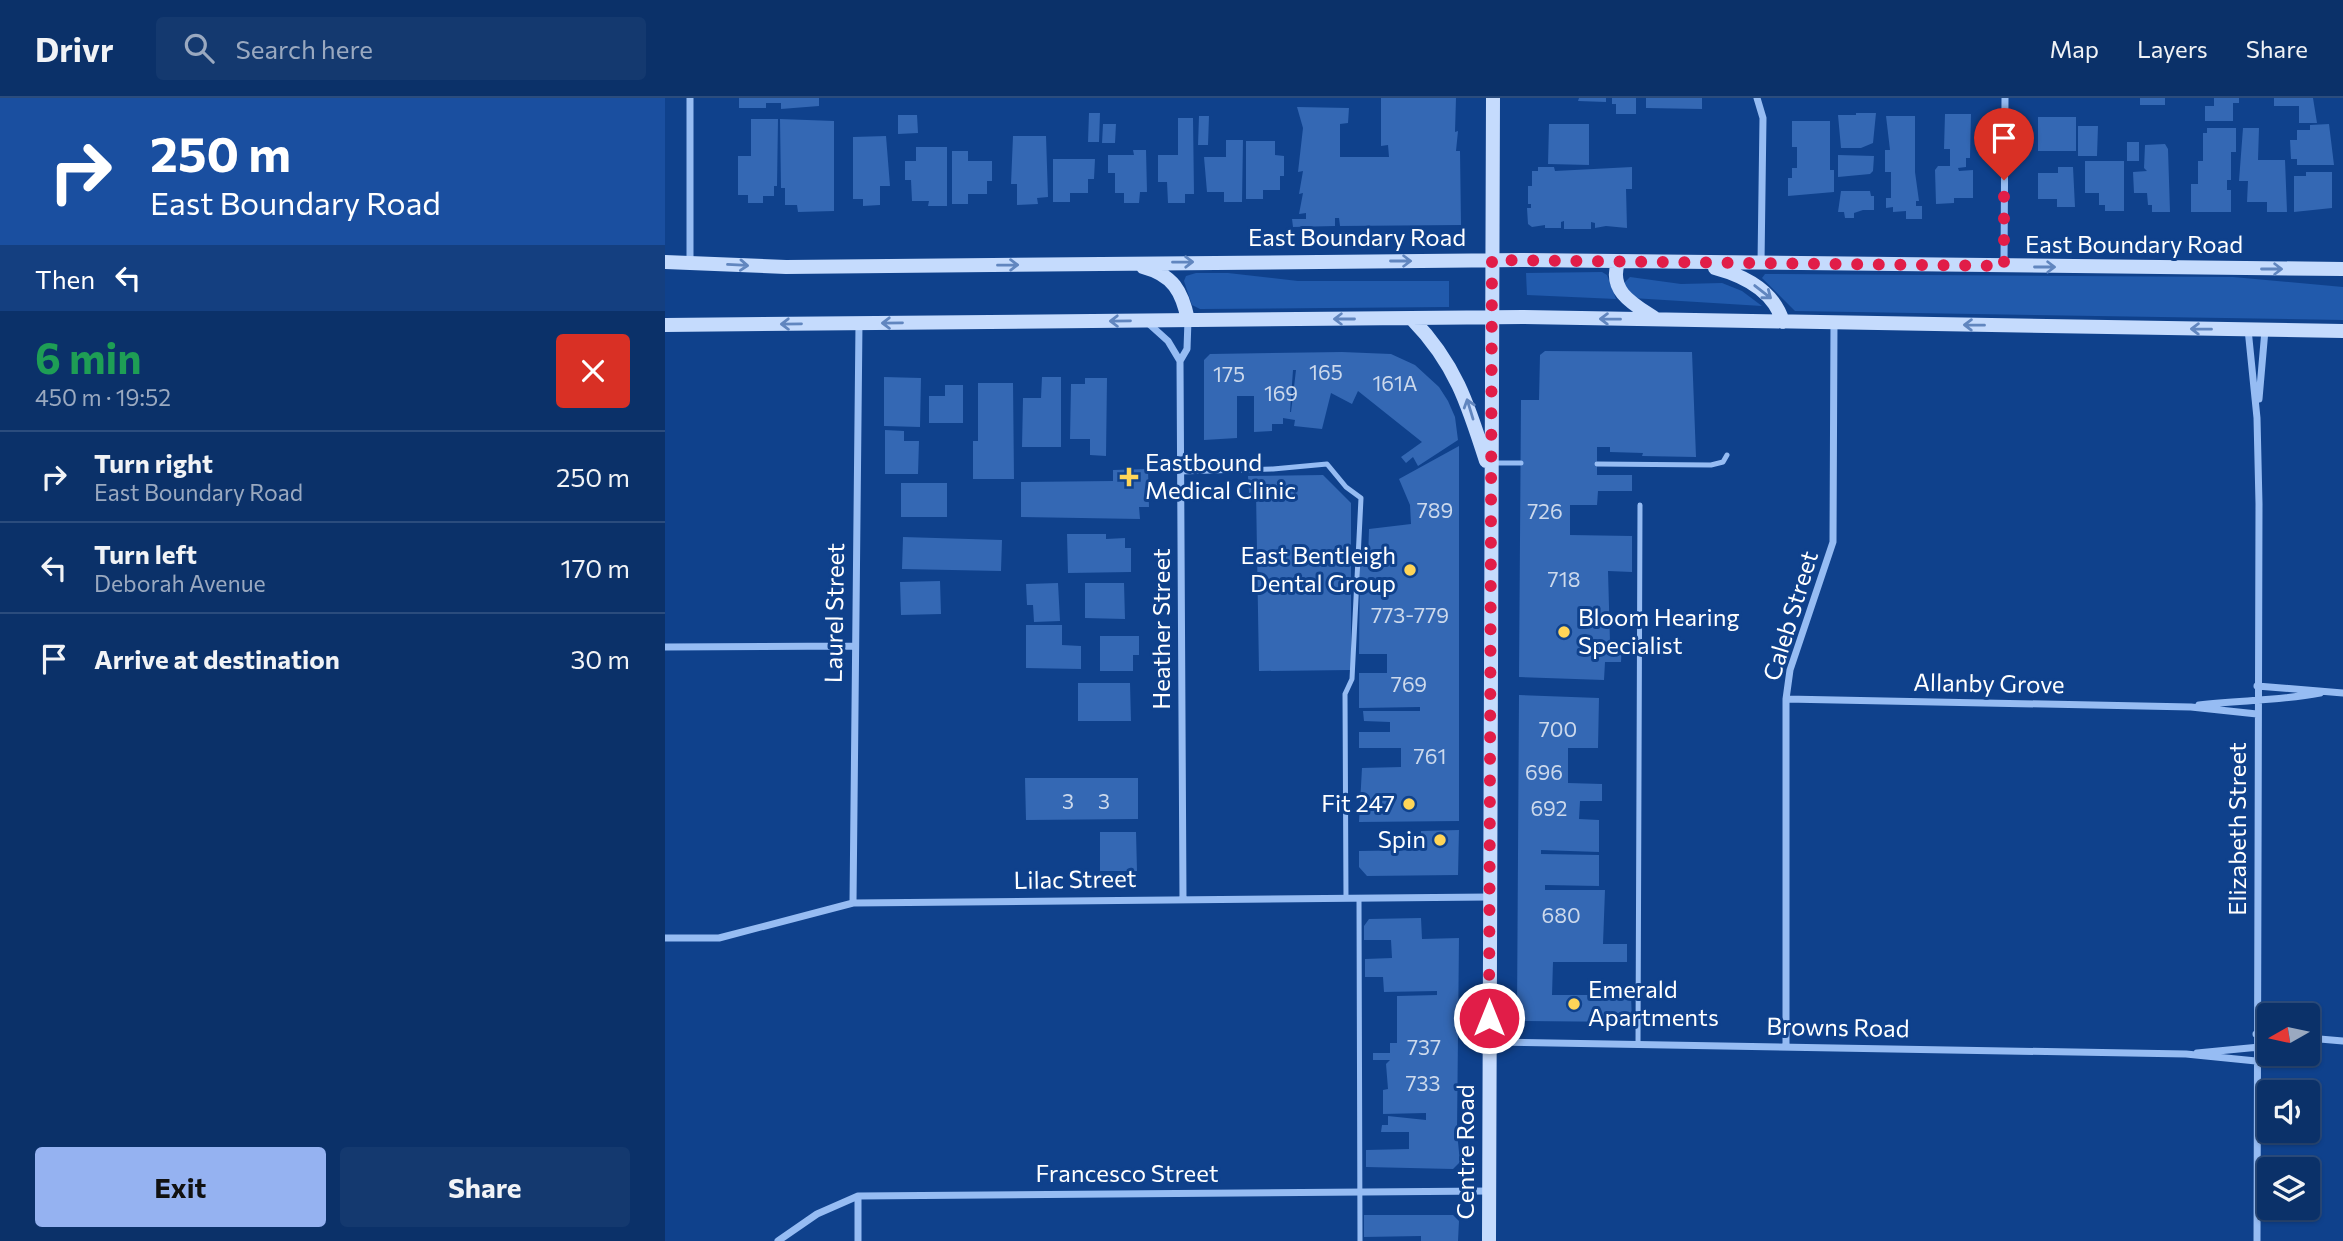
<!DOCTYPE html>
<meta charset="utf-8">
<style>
:root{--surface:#0b3169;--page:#14396f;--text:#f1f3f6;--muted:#9aa9c0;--line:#2b4c7d;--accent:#95b2f1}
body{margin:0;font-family:Commissioner,sans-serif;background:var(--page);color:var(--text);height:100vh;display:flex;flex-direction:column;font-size:26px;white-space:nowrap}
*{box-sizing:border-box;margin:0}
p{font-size:23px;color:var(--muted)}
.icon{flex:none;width:38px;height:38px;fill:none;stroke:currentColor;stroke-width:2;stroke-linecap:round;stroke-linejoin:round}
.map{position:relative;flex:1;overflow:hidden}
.sheet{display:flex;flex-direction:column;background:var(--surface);width:665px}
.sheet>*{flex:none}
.banner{background:#1a4fa0;color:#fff;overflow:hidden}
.needle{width:46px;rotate:261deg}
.tools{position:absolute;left:1592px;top:905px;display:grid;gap:14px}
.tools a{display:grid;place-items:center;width:63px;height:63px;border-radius:7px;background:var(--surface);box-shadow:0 2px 5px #0004,0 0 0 2px var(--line);font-size:35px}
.pin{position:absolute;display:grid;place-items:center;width:60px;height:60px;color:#fff;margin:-72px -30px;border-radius:50% 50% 50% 0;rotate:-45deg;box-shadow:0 0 7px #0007}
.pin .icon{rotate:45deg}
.me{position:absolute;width:77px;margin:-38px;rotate:0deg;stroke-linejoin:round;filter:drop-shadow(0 0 5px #0008)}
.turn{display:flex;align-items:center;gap:24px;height:147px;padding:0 35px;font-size:32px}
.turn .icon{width:91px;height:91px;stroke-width:2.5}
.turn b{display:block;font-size:49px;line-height:60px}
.then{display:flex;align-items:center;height:66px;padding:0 35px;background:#0003;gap:14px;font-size:26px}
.round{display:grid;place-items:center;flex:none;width:74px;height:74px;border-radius:7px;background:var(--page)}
.summary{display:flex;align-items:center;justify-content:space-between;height:119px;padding:0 35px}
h1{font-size:42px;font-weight:700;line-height:52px;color:#1e9e55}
.primary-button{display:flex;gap:14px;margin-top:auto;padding:14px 35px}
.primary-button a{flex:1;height:80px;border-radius:7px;background:var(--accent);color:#111;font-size:28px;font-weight:700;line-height:80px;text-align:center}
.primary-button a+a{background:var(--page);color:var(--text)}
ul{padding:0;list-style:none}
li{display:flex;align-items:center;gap:21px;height:91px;padding:0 35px;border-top:2px solid var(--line)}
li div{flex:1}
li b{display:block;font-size:26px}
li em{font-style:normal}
header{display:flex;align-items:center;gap:42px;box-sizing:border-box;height:98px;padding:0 35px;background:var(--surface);border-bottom:2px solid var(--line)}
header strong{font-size:33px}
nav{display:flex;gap:38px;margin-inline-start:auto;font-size:24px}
.search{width:490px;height:63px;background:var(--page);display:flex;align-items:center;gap:18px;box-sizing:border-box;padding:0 24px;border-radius:7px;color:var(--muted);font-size:26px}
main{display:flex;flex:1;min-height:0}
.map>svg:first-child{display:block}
.green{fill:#215aac}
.building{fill:#3468b4;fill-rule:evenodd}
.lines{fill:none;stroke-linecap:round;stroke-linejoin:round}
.service{stroke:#96bcf3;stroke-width:5}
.minor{stroke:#96bcf3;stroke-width:7}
.secondary{stroke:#c5dbfd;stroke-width:14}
.oneway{stroke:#6186bf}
.route{stroke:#e11d48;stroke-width:12;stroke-dasharray:0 21.6}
.poi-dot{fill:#ffd558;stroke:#0f418c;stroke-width:2.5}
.labels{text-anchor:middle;stroke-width:6;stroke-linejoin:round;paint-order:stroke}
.number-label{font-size:21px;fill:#ccd9ec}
.street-label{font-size:24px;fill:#fff;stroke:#0f418c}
.poi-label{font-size:24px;fill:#fff;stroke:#0f418c;text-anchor:start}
</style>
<header>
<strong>Drivr</strong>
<div class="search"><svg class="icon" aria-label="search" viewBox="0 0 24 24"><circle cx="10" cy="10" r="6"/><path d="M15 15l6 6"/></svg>Search here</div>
<nav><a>Map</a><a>Layers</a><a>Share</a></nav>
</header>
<main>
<section class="sheet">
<div class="banner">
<div class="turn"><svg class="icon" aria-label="right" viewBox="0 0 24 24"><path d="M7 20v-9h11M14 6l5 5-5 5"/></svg><div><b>250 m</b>East Boundary Road</div></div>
<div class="then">Then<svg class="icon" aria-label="left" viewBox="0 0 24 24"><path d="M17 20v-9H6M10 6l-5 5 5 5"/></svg></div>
</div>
<div class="summary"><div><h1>6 min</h1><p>450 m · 19:52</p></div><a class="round" style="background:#d93025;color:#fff"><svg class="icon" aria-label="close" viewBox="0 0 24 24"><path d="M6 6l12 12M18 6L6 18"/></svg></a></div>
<ul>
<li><svg class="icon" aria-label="right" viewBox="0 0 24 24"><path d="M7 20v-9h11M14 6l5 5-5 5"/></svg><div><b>Turn right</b><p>East Boundary Road</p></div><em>250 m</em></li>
<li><svg class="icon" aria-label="left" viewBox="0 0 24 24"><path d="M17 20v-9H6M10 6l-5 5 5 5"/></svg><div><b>Turn left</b><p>Deborah Avenue</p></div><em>170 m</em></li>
<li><svg class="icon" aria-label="arrive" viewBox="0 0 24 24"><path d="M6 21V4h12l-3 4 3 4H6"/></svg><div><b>Arrive at destination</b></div><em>30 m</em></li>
</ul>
<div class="primary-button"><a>Exit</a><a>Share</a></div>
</section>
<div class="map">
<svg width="1678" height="1143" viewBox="0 0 1678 1143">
<rect width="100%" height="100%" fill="#0f418c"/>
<path class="green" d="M937 174 942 177 951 201 862 197 861 175Z
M531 175H563L633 183H784V209L535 211 527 207 519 183 521 178Z
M1100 176 1568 179 1678 189V222L1130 213 1097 180Z
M965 179 1016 186 1057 185 1077 193 1097 208 967 200 959 185Z"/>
<path class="building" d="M74 0H154V8L116 11V5H101V10H74Z
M716 0H791L790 34 793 33 791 53H795L796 127 675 128 674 120H670V128L628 129 627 121H641V115L634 116 638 95 634 96 638 73 633 74 638 30 632 9 684 10 683 25 675 26V59H724L723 47 716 48Z
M914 0H941V4L913 3Z
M947 0H971V16H951V6H947Z
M981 0H1037V11L981 10Z
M1475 0H1500V7H1475Z
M1549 0H1574V5H1568V23H1540V8H1549Z
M1609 0H1648L1652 25H1634V8H1609Z
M424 15H435L434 44H423Z
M1191 15H1211L1208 45 1196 50H1176L1173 17H1191Z
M1280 16H1306L1305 60H1301V69L1293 70 1294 73 1308 72V100H1289V105L1271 106 1270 72 1273 68H1285V51H1279Z
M233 17H252L253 35 233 36Z
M534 18H544L543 47H533Z
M1221 18H1250V74L1254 103H1251V108H1257V121H1241V113L1228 114V109L1221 110V100H1226V74H1220V52H1225Z
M1373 19H1411V53H1373Z
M513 20H528L529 96H520V105H503L502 84H493V57H513Z
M86 21H113L112 88H109V98H98V105H83V97H73V58H86Z
M115 21 169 23V113L133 114 132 107H120V90H116Z
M1127 23H1165V72H1169V94L1123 98V80H1127V70H1132V49H1127Z
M438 26H451L450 45H437Z
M884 26H924V67L883 66Z
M1664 26 1669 67H1632V61H1626L1625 42H1632V32H1645V27Z
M1413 28H1433L1432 58H1413Z
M1542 30H1571V54H1566V82H1562V92H1566V114H1526V86H1533V63H1538V35H1542Z
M1578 30H1594L1593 62H1620L1622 114H1602V104H1582L1583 83H1574Z
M221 38 225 88H215V107L198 108V101H188V39Z
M348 38H381L383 99 372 100 373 106 352 107V86H346Z
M561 42H578L577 104H559V94H542L539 59H561Z
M581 43H610V57L619 58V78H615V92H598V101H581Z
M1462 44H1474V63H1462Z
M1500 46 1503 51 1505 114H1487V107H1483L1482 95H1469L1468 74 1482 73 1479 70 1480 47Z
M251 49H282V108H263L264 103H247L246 82H240V63H251Z
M468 52H481L482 94H475L474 105H459V95H450V75H443V57H469Z
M287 53H303V63H327V83H322V96H303V106H287Z
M1173 57 1209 58 1208 73 1205 76 1173 79Z
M388 61H430L429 81H423V95H405V104H388Z
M1420 63H1459V113H1440V107H1434V95H1420Z
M873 69H889L890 73 967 69V91H961L962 130 941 128 930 130V125L926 124V131H899V123L896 124V130H880V127L867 129 863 126 862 110H866V106H863V88H867V73H873Z
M1393 69H1408L1410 109H1392V101H1373V75H1393Z
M1641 74H1667V110L1629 114V78H1641Z
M1176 93H1205L1206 98H1209V112H1198L1189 115V120H1180L1179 114H1173Z
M880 253 1027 254 1031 359 977 358 978 355 945 354V349H932V377H967V393H933L932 407H905V437L967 438V474L943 473 945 544H957L956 564H940L939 582 854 579 856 302H874L875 257Z
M677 254 726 256 750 267 774 289 783 303 790 319 793 342 753 368 748 359 741 365 736 359 757 344 693 293 687 306 666 295 657 331 629 328 630 322 618 320V326H607V333L589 334V298H572V340L539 342V262L545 256ZM628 272H631L626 314H625Z
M219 279 256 280 255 329 219 328Z
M377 279H396V349H357L358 300H376Z
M420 280H442L441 358 425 357V341H405L406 286H420Z
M313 285H348L349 381H308V343H313Z
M280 287H298V325H264V298H280Z
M220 332 239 333V343H254L253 376H220Z
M794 348V723L694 724 697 670 736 669V650H694V634H725V624L699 623 698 613H755V609L694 610V575H722V556H694L695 463H703L704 431 746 426 745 407 734 381Z
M483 371 484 409H474L475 421 356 419V384L448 383V372Z
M658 377 686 405V572L594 573 591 394 584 395 583 378Z
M236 385H282V419H236Z
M402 436H441V441L460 440V450H466V474L403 475Z
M238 439 337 442 336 473 237 471Z
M275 483 276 516 236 517 235 484Z
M393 485 395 523 369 524 368 507H362L361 486Z
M420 485H459L460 521 420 520Z
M361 527H397V547L416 548V571L361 570Z
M435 538H474V557H468V573H435Z
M413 585H465L466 623H413Z
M854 597 934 600 933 650H903V685L937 686V703H915L914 721 934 722V754L876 752V756L934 757V788L880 787V792H940L938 846H962V864H888L887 897H966L967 924 858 923 852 915Z
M360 680H473V721L361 722Z
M794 732 793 777 702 778 694 769V753L756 752V733Z
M435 734H471L472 773H435Z
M756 820 757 841 794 840 792 1034 795 1064 788 1071 701 1069V1052L744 1051V1034H716L717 1027H723V1018L761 1022V1015L718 1016V992L723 991 721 966 725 962H708V955H725V945H732V898L772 897V893L719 894 718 879H700V861L727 860 726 842H699V828L704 821Z
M699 1117H788L794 1123 793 1143H756V1138L699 1139Z"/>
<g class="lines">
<path class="service" d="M827 365H856
M932 366 1046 367 1058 364 1062 357
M515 374 608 371 662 366 681 389 696 400 687 581 680 596 681 799
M694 800 695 1143
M973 947 975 407"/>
<path class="minor" d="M1092 0 1098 20 1096 165
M25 164V0
M1339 168 1340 0
M483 225 503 243 515 263 518 800
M1583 231 1592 320 1594 406 1592 1143
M515 263 522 251 523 222
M1594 301 1600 232
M0 549 189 548
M1592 588 1678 595
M1121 601 1526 609 1592 616
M1534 607C1574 602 1615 603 1655 595
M188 805 194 225
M0 840H54L188 805 824 799
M1591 936H1605
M1643 940 1678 943
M825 944 1521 956 1591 963
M1121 949V601L1125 572 1168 444 1169 224
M1532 955 1605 948
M193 1098V1143
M113 1143 152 1116 193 1098 824 1093"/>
<path class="secondary" d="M0 164 121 169 857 162 1678 171
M953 165C943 194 970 207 991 221
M478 169C508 177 517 193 523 222
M1050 170C1080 178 1109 193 1118 224
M747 221C790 265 803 306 821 363
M0 227 858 219 1678 233
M824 1143 828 0"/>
</g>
<defs><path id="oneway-shaft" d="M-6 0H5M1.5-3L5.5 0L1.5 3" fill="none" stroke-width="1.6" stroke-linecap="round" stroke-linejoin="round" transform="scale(1.75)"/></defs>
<g class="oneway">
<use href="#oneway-shaft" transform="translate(736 163)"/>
<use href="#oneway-shaft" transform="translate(518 164) rotate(-1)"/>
<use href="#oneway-shaft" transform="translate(73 167) rotate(3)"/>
<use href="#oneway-shaft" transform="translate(343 167) rotate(-1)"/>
<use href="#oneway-shaft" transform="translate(1380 169)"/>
<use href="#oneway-shaft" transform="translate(1607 171)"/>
<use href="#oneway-shaft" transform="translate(1098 194) rotate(38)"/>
<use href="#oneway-shaft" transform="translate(679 221) rotate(180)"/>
<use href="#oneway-shaft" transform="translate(945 221) rotate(-179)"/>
<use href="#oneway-shaft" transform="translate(455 223) rotate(179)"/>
<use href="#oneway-shaft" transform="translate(227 225) rotate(179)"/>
<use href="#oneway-shaft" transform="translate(126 226) rotate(179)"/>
<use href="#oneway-shaft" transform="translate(1309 227) rotate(-179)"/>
<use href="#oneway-shaft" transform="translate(1536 231) rotate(-179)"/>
<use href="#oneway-shaft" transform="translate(805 311) rotate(-107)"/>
</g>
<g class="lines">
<path class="route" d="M824 920 827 162 1339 168V82"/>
</g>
<g class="poi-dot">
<path d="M460.5 368.5h7v7h7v7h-7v7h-7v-7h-7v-7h7z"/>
<circle cx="745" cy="472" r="7"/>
<circle cx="899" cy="534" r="7"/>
<circle cx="744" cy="706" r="7"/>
<circle cx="775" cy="742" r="7"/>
<circle cx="909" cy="906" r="7"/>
</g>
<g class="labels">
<g class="number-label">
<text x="661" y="282">165</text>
<text x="564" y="284">175</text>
<text x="730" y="293">161A</text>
<text x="616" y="303">169</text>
<text x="770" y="420">789</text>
<text x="880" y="421">726</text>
<text x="899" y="489">718</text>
<text x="745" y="525">773-779</text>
<text x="744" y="594">769</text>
<text x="893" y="639">700</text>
<text x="765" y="666">761</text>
<text x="879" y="682">696</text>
<text x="403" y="711">3</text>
<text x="439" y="711">3</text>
<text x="884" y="718">692</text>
<text x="896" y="825">680</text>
<text x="759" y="957">737</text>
<text x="758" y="993">733</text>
</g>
<g class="street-label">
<text x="692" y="148">East Boundary Road</text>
<text x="1469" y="155">East Boundary Road</text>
<text transform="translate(170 515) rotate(-89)" y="8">Laurel Street</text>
<text transform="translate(1126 518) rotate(-73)" y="8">Caleb Street</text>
<text transform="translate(497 531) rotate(-90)" y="8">Heather Street</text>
<text transform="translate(1324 586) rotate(1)" y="8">Allanby Grove</text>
<text transform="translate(1573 731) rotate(-90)" y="8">Elizabeth Street</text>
<text transform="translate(410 782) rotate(-1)" y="8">Lilac Street</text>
<text transform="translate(1173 930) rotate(1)" y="8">Browns Road</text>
<text transform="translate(801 1054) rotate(-90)" y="8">Centre Road</text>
<text x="462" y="1084">Francesco Street</text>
</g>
<g class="poi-label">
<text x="480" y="373">Eastbound<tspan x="480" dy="28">Medical Clinic</tspan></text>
<text x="731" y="466" text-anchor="end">East Bentleigh<tspan x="731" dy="28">Dental Group</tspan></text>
<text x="913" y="528">Bloom Hearing<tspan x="913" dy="28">Specialist</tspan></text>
<text x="730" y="714" text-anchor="end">Fit 247</text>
<text x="761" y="750" text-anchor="end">Spin</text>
<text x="923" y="900">Emerald<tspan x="923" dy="28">Apartments</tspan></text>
</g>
</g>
</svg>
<div class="tools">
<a><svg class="needle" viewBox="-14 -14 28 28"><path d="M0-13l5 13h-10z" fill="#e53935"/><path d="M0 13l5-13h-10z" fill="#9aa9c0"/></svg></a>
<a><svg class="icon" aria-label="sound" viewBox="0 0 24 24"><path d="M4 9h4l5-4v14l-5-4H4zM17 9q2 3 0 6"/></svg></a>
<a><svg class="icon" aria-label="layers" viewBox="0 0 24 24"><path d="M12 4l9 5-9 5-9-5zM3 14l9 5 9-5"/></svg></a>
</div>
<div class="pin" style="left:1339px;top:82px;background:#d93025"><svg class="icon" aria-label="arrive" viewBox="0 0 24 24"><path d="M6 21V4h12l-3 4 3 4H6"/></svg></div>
<svg class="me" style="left:824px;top:920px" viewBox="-20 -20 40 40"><circle r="17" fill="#e11d48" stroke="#fff" stroke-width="3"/><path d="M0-11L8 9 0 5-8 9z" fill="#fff"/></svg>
</div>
</main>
